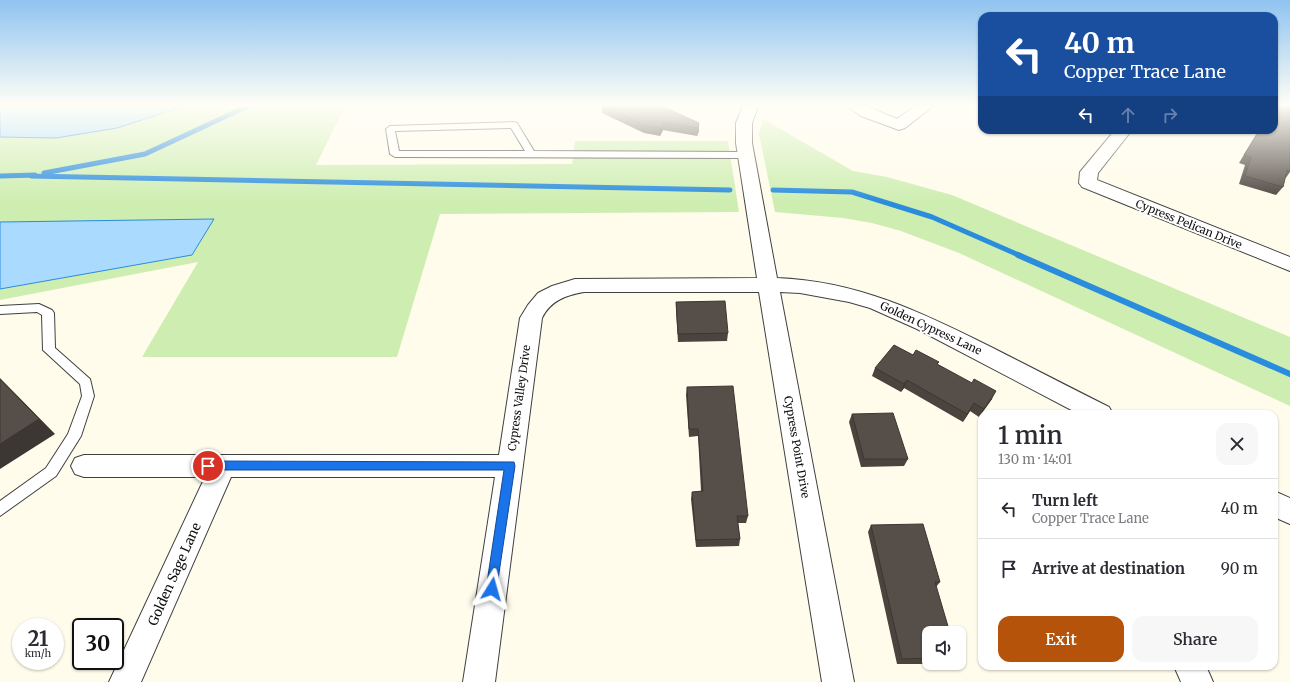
<!DOCTYPE html>
<meta charset="utf-8">
<style>
:root{--surface:#fff;--page:#f7f7f7;--text:#2b2b33;--muted:#7c7c81;--line:#e1e1e2;--accent:#b45309}
body{margin:0;font-family:Merriweather,serif;background:var(--page);color:var(--text);height:100vh;display:flex;flex-direction:column;font-size:15px;white-space:nowrap}
*{box-sizing:border-box;margin:0}
p{font-size:13px;color:var(--muted)}
.icon{flex:none;width:22px;height:22px;fill:none;stroke:currentColor;stroke-width:2;stroke-linecap:round;stroke-linejoin:round}
.map{position:relative;flex:1;overflow:hidden}
.drawer{position:absolute;left:978px;top:410px;width:300px;height:260px;display:flex;flex-direction:column;background:var(--surface);border-radius:12px;box-shadow:0 1px 3px #0004}
.drawer>*{flex:none}
.hud{position:absolute;left:978px;top:12px;width:300px;height:122px;border-radius:12px;box-shadow:0 1px 3px #0004;background:#1a4fa0;color:#fff;overflow:hidden}
.buttons{position:absolute;left:922px;top:626px;display:grid;gap:8px}
.buttons a{display:grid;place-items:center;width:44px;height:44px;border-radius:8px;background:var(--surface);box-shadow:0 1px 3px #0004;font-size:20px}
.speed{position:absolute;left:12px;top:618px;display:flex;gap:8px;font-size:20px;font-weight:700;text-align:center}
.speed>*{display:grid;place-content:center;width:52px;height:52px;border-radius:50%;background:var(--surface);box-shadow:0 1px 3px #0004;line-height:1}
.speed small{font-size:10px;font-weight:400}
.speed .limit{border:2px solid #111;border-radius:6px;background:#fff;color:#111}
.pin{position:absolute;display:grid;place-items:center;width:34px;height:34px;color:#fff;margin:-17px;border:2px solid #fff;border-radius:50%;box-shadow:0 1px 4px #0007}
.me{position:absolute;width:44px;margin:-22px;rotate:8deg;stroke-linejoin:round;filter:drop-shadow(0 0 3px #0008)}
.turn{display:flex;align-items:center;gap:14px;height:84px;padding:0 20px;font-size:18px}
.turn .icon{width:52px;height:52px;stroke-width:2.5}
.turn b{display:block;font-size:28px;line-height:34px}
.lanes{display:flex;align-items:center;height:38px;padding:0 20px;background:#0003;justify-content:center;gap:20px;direction:ltr}
.lanes .off{opacity:.35}
.round{display:grid;place-items:center;flex:none;width:42px;height:42px;border-radius:12px;background:var(--page)}
.overview{display:flex;align-items:center;justify-content:space-between;height:68px;padding:0 20px}
h1{font-size:24px;font-weight:600;line-height:30px}
.button{display:flex;gap:8px;margin-top:auto;padding:8px 20px}
.button a{flex:1;height:46px;border-radius:12px;background:var(--accent);color:#fff;font-size:16px;font-weight:600;line-height:46px;text-align:center}
.button a+a{background:var(--page);color:var(--text)}
ul{padding:0;list-style:none}
li{display:flex;align-items:center;gap:12px;height:60px;padding:0 20px;border-top:1px solid var(--line)}
li div{flex:1}
li b{display:block;font-size:15px}
li em{font-style:normal}
.map>svg:first-child{display:block}
.green{fill:#ceeeb1}
.water{fill:#aadafd;stroke:#2a8cdc}
.lines{fill:none;stroke-linecap:round;stroke-linejoin:round}
.stream-far1{stroke:#2a8cdc;stroke-width:5}
.stream{stroke:#2a8cdc;stroke-width:6}
.lane-casing{stroke:#404040;stroke-width:2}
.street-casing{stroke:#404040;stroke-width:2}
.lane{fill:#fff;fill-rule:evenodd}
.street{fill:#fff;fill-rule:evenodd}
.wall{fill:#4a433e}
.shaded-wall{fill:#3c3732}
.building{fill:#564e48;stroke:#3c3732}
.route{fill:#1a73e8;stroke:#114b97}
.labels{text-anchor:middle;stroke-width:4;stroke-linejoin:round;paint-order:stroke}
.street-label{font-size:11px;fill:#0d0d0d;stroke:#fff}
.near-street-label{font-size:13px;fill:#0d0d0d;stroke:#fff}
</style>
<div class="map">
<svg width="1290" height="682" viewBox="0 0 1290 682">
<rect width="100%" height="100%" fill="#fffcec"/>
<path class="green" d="M0 106H345L316 165 572 164 575 141H728L739 212 440 214 397 357H142L198 262 0 300Z
M763 119 853 171 887 177 952 195 1290 337V406L959 253 901 231 872 223 843 218 775 212 759 134Z"/>
<path class="water" d="M0 106H185L117 128 56 138 0 137Z
M214 219 192 255 0 289V222Z"/>
<g class="lines">
<path class="stream-far1" d="M44 173 145 154 248 106
M0 176 35 175
M31 176 730 190
M773 190 852 192 932 217 1021 256"/>
<path class="stream" d="M1018 255 1290 374"/>
<defs>
<path id="lane" d="M514 122 517 123 534 151 745 152 750 155 745 158 395 157 390 154 386 129 390 126ZM511 128 525 151H399L395 131Z
M39 304 52 310 54 313 55 348 90 379 94 396 81 436 56 476 0 516V501L46 468 68 434 82 396 80 384 43 350 42 315 37 312 0 314V306Z"/>
<path id="street" d="M743 106H758L752 123V143L777 278C858 281 923 313 993 348 1032 368 1071 388 1109 407L1113 414H1079L917 329 870 308 849 302 800 293 780 292 854 682H822L759 292H584C566 295 550 301 542 318L495 682H463L495 477H231L141 682H109L205 477H84L75 474 71 466 75 458 84 455H499L520 318 528 305 538 293 552 286 575 279 757 278 736 143V123Z
M847 106H866L897 119 915 106H933L905 128 899 130 861 116Z
M1115 130H1132L1098 173 1097 180 1290 257V271L1082 187 1079 183 1080 172Z
M1274 491 1290 498V524L1274 517Z
M1174 666H1206L1213 682H1181Z"/>
</defs>
<use href="#lane" class="lane-casing"/>
<use href="#street" class="street-casing"/>
<use href="#lane" class="lane"/>
<use href="#street" class="street"/>
</g>
<path class="wall" d="M602 106H662L699 123V131L697 136 663 130 660 136 644 133 602 113Z
M1290 106V172L1285 179 1283 187 1276 195 1239 184 1245 165 1239 163 1258 131 1255 130H1274Z
M1202 130H1217L1213 134Z
M676 302 728 333 727 341 678 342 676 310Z
M913 355 938 365 992 399 979 417 970 411 963 422 904 388 901 392 872 376 875 368Z
M687 387 748 516 746 523H738L740 539 739 546 696 547 691 499 692 492 701 491 698 436 689 437 686 395Z
M852 414 908 459 904 466 861 467 849 422Z
M871 525 940 582 936 587 929 633V663H952L951 664H897L868 532Z"/>
<path class="shaded-wall" d="M663 122V130L660 136V128Z
M699 123V131L697 136 698 128Z
M0 378 55 434 0 469Z
M907 380 904 388 901 392 904 384Z
M996 391 992 399 979 417 984 409Z
M974 403 970 411 963 422 967 414Z"/>
<path class="building" d="M605 106H662L699 123 698 128 663 122 660 128 644 125Z
M1274 106H1290V171L1287 170 1283 187 1245 176 1251 157 1244 155 1260 130H1274Z
M725 301 728 333 678 334 676 302Z
M894 345 913 355 916 350 939 362 937 364 972 383 974 379 996 391 984 409 974 403 967 414 907 380 904 384 875 368Z
M0 379 39 419 0 444Z
M733 386 748 516H737L740 539 696 540 692 492 703 491 698 429H689L687 387Z
M893 413 908 459H864L852 414Z
M923 524 940 582H935L950 633H929V658L902 659 871 525Z"/>
<linearGradient id="sky" x2="0" y2="1"><stop stop-color="#8fc3f0"/><stop offset="0.52" stop-color="#fffef6"/><stop offset="1" stop-color="#fffef6" stop-opacity="0"/></linearGradient>
<rect width="1290" height="202" fill="url(#sky)"/>
<path class="route" d="M208 461 514 462 515 466 496 593 492 595 488 593 486 589 504 470H208L204 469 202 466 204 463Z"/>
<g class="labels">
<g class="street-label">
<text transform="translate(1189 224) rotate(22)" y="4">Cypress Pelican Drive</text>
<text transform="translate(931 328) rotate(25)" y="4">Golden Cypress Lane</text>
<text transform="translate(519 398) rotate(-82)" y="4">Cypress Valley Drive</text>
<text transform="translate(797 447) rotate(80)" y="4">Cypress Point Drive</text>
</g>
<g class="near-street-label">
<text transform="translate(174 574) rotate(-66)" y="5">Golden Sage Lane</text>
</g>
</g>
</svg>
<div class="buttons">
<a><svg class="icon" aria-label="sound" viewBox="0 0 24 24"><path d="M4 9h4l5-4v14l-5-4H4zM17 9q2 3 0 6"/></svg></a>
</div>
<div class="speed"><div>21<small>km/h</small></div><div class="limit">30</div></div>
<div class="pin" style="left:208px;top:466px;background:#d93025"><svg class="icon" aria-label="arrive" viewBox="0 0 24 24"><path d="M6 21V4h12l-3 4 3 4H6"/></svg></div>
<svg class="me" style="left:492px;top:589px" viewBox="-20 -20 40 40"><path d="M0-17L14 15 0 8-14 15z" fill="#1a73e8" stroke="#fff" stroke-width="4"/></svg>
<div class="hud">
<div class="turn"><svg class="icon" aria-label="left" viewBox="0 0 24 24"><path d="M17 20v-9H6M10 6l-5 5 5 5"/></svg><div><b>40 m</b>Copper Trace Lane</div></div>
<div class="lanes"><svg class="icon" aria-label="left" viewBox="0 0 24 24"><path d="M17 20v-9H6M10 6l-5 5 5 5"/></svg><svg class="icon off" aria-label="ahead" viewBox="0 0 24 24"><path d="M12 20V5M6 11l6-6 6 6"/></svg><svg class="icon off" aria-label="right" viewBox="0 0 24 24"><path d="M7 20v-9h11M14 6l5 5-5 5"/></svg></div>
</div>
<section class="drawer">
<div class="overview"><div><h1>1 min</h1><p>130 m · 14:01</p></div><a class="round"><svg class="icon" aria-label="close" viewBox="0 0 24 24"><path d="M6 6l12 12M18 6L6 18"/></svg></a></div>
<ul>
<li><svg class="icon" aria-label="left" viewBox="0 0 24 24"><path d="M17 20v-9H6M10 6l-5 5 5 5"/></svg><div><b>Turn left</b><p>Copper Trace Lane</p></div><em>40 m</em></li>
<li><svg class="icon" aria-label="arrive" viewBox="0 0 24 24"><path d="M6 21V4h12l-3 4 3 4H6"/></svg><div><b>Arrive at destination</b></div><em>90 m</em></li>
</ul>
<div class="button"><a>Exit</a><a>Share</a></div>
</section>
</div>
